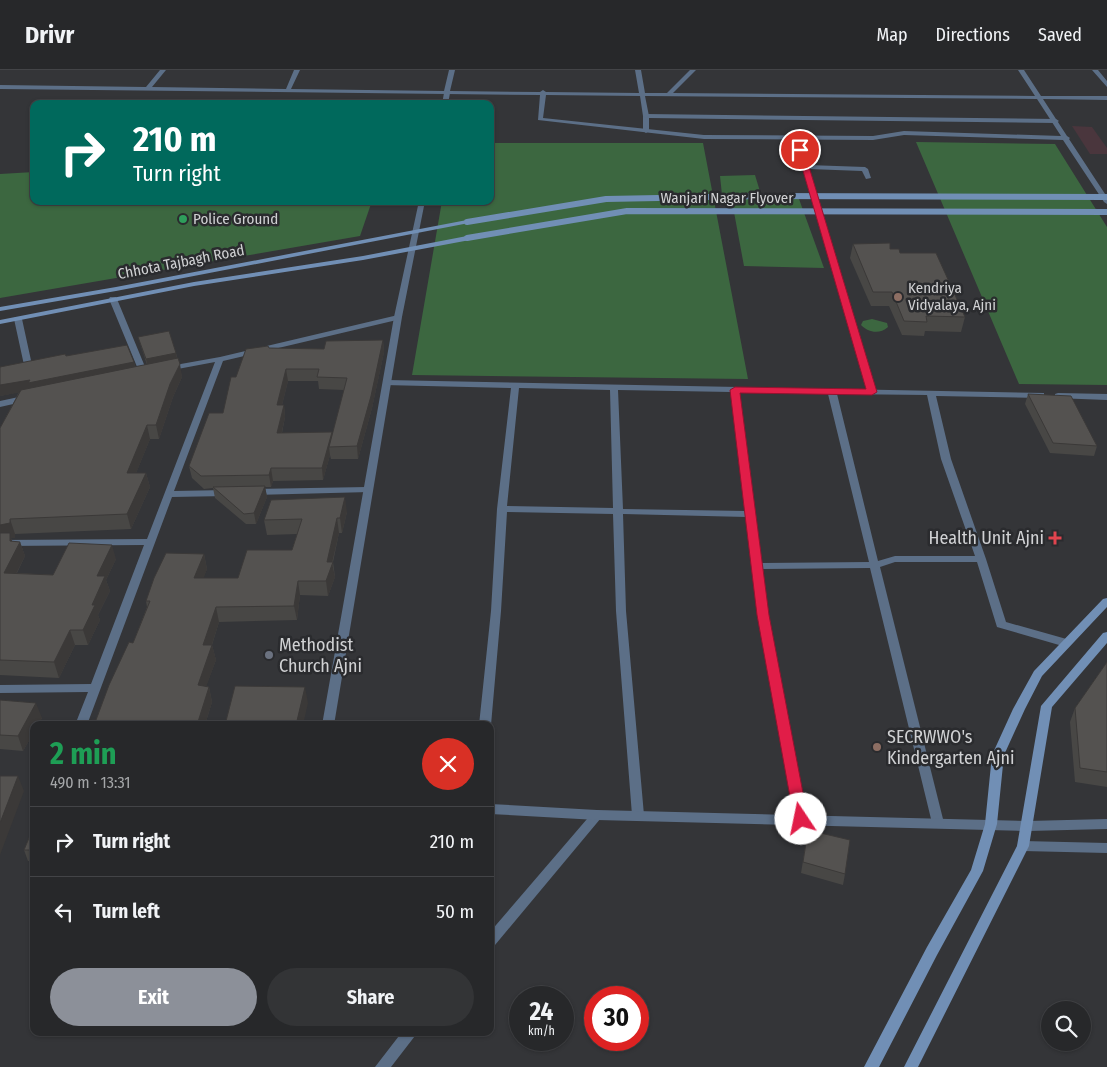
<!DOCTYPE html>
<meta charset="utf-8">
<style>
:root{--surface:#27282a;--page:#333436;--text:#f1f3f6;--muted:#a4a6a8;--line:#434447;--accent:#8c9099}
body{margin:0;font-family:"Fira Sans Condensed",sans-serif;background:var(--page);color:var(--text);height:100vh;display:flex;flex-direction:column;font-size:19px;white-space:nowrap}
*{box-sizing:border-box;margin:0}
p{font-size:16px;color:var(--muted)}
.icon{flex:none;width:28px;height:28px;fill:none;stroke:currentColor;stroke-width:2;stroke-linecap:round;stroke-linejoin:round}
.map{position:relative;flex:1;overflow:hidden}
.details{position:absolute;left:30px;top:651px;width:464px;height:315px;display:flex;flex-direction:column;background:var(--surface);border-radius:10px;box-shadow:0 1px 4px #0004,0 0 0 1px var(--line)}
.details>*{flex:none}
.guide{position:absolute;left:30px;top:30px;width:464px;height:105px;border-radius:10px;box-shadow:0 1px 4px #0004,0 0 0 1px var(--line);background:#00695c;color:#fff;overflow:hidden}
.fabs{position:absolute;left:1041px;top:931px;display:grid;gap:10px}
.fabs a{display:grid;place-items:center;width:50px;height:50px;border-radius:50%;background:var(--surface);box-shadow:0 1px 4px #0004,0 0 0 1px var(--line);font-size:25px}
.speed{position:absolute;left:509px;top:916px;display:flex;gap:10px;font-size:25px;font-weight:700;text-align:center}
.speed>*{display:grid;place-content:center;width:65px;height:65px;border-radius:50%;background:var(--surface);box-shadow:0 1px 4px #0004,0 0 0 1px var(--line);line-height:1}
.speed small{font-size:12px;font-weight:400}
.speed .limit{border:8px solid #d22;background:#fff;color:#111}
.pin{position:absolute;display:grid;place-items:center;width:42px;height:42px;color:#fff;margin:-21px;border:2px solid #fff;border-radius:50%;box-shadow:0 1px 5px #0007}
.me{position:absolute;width:55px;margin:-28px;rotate:349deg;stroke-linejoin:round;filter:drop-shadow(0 0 4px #0008)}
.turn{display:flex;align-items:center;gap:18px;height:105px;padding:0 20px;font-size:22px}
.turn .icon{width:65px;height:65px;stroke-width:2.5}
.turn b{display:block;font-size:35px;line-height:42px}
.round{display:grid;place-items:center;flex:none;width:52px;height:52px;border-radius:26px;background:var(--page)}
.summary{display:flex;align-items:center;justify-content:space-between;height:85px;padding:0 20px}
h1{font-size:30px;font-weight:700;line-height:38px;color:#1e9e55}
.cta{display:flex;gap:10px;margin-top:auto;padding:10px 20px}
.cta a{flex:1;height:58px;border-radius:30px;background:var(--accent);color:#fff;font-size:20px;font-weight:700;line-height:58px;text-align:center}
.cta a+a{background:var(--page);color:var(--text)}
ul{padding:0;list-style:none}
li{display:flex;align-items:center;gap:15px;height:70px;padding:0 20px;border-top:1px solid var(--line)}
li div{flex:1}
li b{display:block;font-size:19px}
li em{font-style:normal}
header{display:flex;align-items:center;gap:30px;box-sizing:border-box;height:70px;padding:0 25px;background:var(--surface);border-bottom:1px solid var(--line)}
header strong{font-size:24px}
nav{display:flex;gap:28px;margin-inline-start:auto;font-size:18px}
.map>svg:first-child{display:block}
.education{fill:#4a363d}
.green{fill:#3c6740}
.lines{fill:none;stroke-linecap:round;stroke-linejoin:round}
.service{fill:#5c6f87;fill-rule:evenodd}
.minor{fill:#5c6f87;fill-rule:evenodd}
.tertiary{fill:#5c6f87;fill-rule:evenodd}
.secondary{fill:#718fb5;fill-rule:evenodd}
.secondary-bridge{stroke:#718fb5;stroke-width:6}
.wall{fill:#484745;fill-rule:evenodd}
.shaded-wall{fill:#3b3938}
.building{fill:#545250;stroke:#3b3938}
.route{fill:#e11d48;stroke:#92132f}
.leisure-dot{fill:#2e9e5b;stroke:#2a2b2e;stroke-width:2}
.education-dot{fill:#8d6e63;stroke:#2a2b2e;stroke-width:2}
.health-dot{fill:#e0444e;stroke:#2a2b2e;stroke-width:2}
.worship-dot{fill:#6b7280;stroke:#2a2b2e;stroke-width:2}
.labels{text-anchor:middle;stroke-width:5;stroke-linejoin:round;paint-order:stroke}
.far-street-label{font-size:15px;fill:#d0d1d3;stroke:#2a2b2e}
.far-poi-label{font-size:15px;fill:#d0d1d3;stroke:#2a2b2e;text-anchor:start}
.poi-label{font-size:18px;fill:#d0d1d3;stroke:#2a2b2e;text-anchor:start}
</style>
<header>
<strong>Drivr</strong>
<nav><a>Map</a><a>Directions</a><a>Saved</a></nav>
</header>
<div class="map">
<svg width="1107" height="997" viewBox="0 0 1107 997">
<rect width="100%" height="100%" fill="#343538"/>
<path class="education" d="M1072 56 1092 57 1107 78V84H1090Z"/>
<path class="green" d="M916 72 1055 74 1107 157V315L1019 314Z
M490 73H703L748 309 412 305 442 131H490Z
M34 102V131H372L360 166 0 228V104Z
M755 105 762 128 799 129 824 198 744 196 731 126 722 125 720 106Z
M872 249 887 253 888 257C879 265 868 262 861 255L863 251Z"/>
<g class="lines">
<path class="service" d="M646 44 1056 49 1059 51 1056 53 649 48V61L646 63 643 61V46Z
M800 78 803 80 808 95 865 97 868 99 871 108 866 109 862 101 809 99 876 322 875 324H869L868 322 797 80Z"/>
<path class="minor" d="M160 0H166L152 17 286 19 294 0H300L291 19 444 21 449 0H455L450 21 540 22 543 20 546 22 639 23 635 0H641L645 23H667L690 0H696L673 23 1035 26 1018 0H1024L1041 26H1107V30L1043 29 1067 66 1070 68 1069 69 1107 127V134L1104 132 1063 70 904 65 873 70 704 69 538 50 540 25 0 19V15L146 17ZM546 25 640 26 643 46 646 48 649 46 645 26 1037 29 1061 66 904 61 873 66 704 65 543 48Z
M1092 0H1098L1107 11V17Z
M110 227H116L117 229 148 304 147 306H141L140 304 109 229Z
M398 245H401V249L223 291 174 421 227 420 232 423 227 426 172 427 87 655H75L88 622 0 623V615L91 614 144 475 0 476V470L147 469 215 292 167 301 163 299 164 297 220 287Z
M15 247H18L22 249 32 295 31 297H25L24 295 14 249Z
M387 310 1044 323V327L1041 328 936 326 951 389 986 489 1006 552 1070 570 1071 573 1066 577 997 557 977 492H895L880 497 944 753 942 756 938 758 934 756 932 753 870 498 763 499 768 545 807 749 805 752 801 754 797 752 795 749 758 545 747 447 623 444 626 541 644 745 642 748 638 750 634 748 632 745 616 541 613 444 507 442 501 541 491 655H479L491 541 497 439 511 318 384 315V311ZM519 318 610 320 613 438 507 436ZM618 320 731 322 746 441 623 439ZM739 322 828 324 869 492 762 493ZM837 324 927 325 941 389 975 486H895L878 491Z
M1058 323 1107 324V330L1055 328V324Z
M28 325 32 328 31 330 0 337V331Z
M367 417 372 420 370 422 254 425 249 422 254 419Z
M597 740 601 742 603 745 601 748 495 875 490 877V862L593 742Z
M1023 771 1107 773V783L1023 781 1019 780 1017 776 1019 772Z
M402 962H418L391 997H375Z"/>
<path class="tertiary" d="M447 21 450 23 448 34H442L444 23Z
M419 131H425L402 247 334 655H322L394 247Z
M490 734 597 740 1028 751 1107 749V759L1028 761 597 750 490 744Z"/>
<path class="secondary" d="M467 150 469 151V153L116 221 0 241V237L116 217Z
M467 166H470V170L363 190 194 216 0 254V250L194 212 363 186Z
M1107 528V537L1042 606 1025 639 1004 685 997 754 983 801 937 885 879 997H864L927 877 971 800 985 754 992 685 1013 639 1034 601 1103 529Z
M1107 562V573L1052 637 1029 776 918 997H904L1017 776 1041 636 1103 563Z"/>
<path class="secondary-bridge" d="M467 152 606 129 762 126 1107 127
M467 168 627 141 1107 142"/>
</g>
<path class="wall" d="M853 174 890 179 900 183 965 247 961 262 925 261 924 266 902 265 889 236H871L850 188Z
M138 267 176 283 182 307 173 327 159 369H150L136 403H146L150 417 131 459 15 464V468H11L12 471 20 472 25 486 17 503 53 505 116 489 106 510 110 521 98 545 100 550 88 575H75L59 608 0 605V358L19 322 0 326 66 286 134 292 135 297 147 295 141 276Z
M383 270 384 282 372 338 358 389H331L330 385 323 410 273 411 271 417H265L267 427 256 454H246L215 428 213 418 204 419 192 408 189 396 223 343 236 307 269 278 324 279ZM288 311H318L319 319 344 320 332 366V362L282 363 285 347 284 335H282Z
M1028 324 1097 376 1094 386 1050 383 1025 334Z
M347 442 342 463H339L333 492 335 507 328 526 300 525 297 550 219 552 212 575 216 590 206 616 209 617 212 632 205 655H90L96 650 133 573 147 537 146 531 204 484 207 499 203 508H238L292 480 297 464 267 465 264 450Z
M1107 592V717L1075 712 1070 652 1075 638Z
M0 630 42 648 23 681 0 679Z
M34 756V791H28L24 780Z
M808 760 845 804 843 815 801 803Z"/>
<path class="shaded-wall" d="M383 270 384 282 372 338 358 389 357 376Z
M176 283 178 293 148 299 146 289Z
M134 292 136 302 0 326V315Z
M180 294 182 307 173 327 159 369 156 355 170 314Z
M286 299 288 311 279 347 277 335Z
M284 335 285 347 279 375 277 363Z
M147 355 150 369 130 418 127 403Z
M332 362 333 374 329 377 330 385 323 410 322 398Z
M271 398 273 411 271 417 269 405Z
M146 403 150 417 131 459 127 444Z
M265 416 267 427 256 454 254 443Z
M345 427 347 442 342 463 340 448Z
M337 448 339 463 332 493 335 507 328 526 326 511 327 492Z
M10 449 15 464V468H11L15 478 20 472 25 486 9 518 4 503 0 470V455Z
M112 475 116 489 106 510 110 521 98 545 100 550 88 575 83 560 92 535 97 506Z
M204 484 207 499 198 523 194 508Z
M298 511 300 525 297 550 294 536Z
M216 537 219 552 207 590 203 575Z
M70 560 75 575 59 608 54 592Z
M212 575 216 590 201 631 198 615Z
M209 617 212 632 205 655H197Z
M305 617 308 633 303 655H296Z
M36 633 42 648 38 655H34V662L23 681 18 666Z
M18 706 24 721 0 785V753Z"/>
<path class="building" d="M890 173V179H899L900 183H936L965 247 926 246 927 252 904 251 892 222H873L853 174Z
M169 261 176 283 146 289 138 267Z
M383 270 371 326 357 376 329 377 347 308 317 307 319 299H286L277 335H284L277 363 332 362 322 398H271L269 405 201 406 189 396 209 343H223L231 307H236L246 279 268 276 269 278 324 279 326 271Z
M127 275 134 292 28 313 30 310 0 315V297L65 284 66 286Z
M178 288 180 294 170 314 156 355H147L127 403H146L127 444 10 449V453L0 455V358L21 320Z
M1028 324 1071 326 1097 376 1053 373Z
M265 416 254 443 244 444 213 417Z
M345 427 340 448H337L327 492H333L326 511H298L294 536 216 537 203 575H212L198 615 209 617 197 655H90L92 650H96L109 615 129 572 133 573 150 531H146L154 508 166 483 204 484 194 508H238L247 480H292L302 449 264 450 271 430Z
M0 463H10V471L20 472 4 503 53 505 69 473 112 475 97 506H105L92 535H95L83 560H70L54 592 0 590Z
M1107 592V702L1080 698 1075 638Z
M235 616 305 617 296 655H225Z
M0 630 36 633 18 666 0 665Z
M0 706H18L0 753Z
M34 756V780H24Z
M808 760 850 770 845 804 803 792Z"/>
<path class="route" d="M800 77 804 80 877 322 872 325 740 323 769 545 808 749 806 752H796L794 749 757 545 730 320 735 317 866 319 797 80Z"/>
<circle class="leisure-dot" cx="183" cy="149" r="5"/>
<g class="education-dot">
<circle cx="898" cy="227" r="5"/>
<circle cx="877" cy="677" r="5"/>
</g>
<path class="health-dot" d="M1052.5 460.5h5v5h5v5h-5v5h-5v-5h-5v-5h5z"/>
<circle class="worship-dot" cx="269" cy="585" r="5"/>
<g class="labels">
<g class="far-street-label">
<text x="727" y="133">Wanjari Nagar Flyover</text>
<text transform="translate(181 192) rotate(-11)" y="5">Chhota Tajbagh Road</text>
</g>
<g class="far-poi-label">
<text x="193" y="154">Police Ground</text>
<text x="908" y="223">Kendriya<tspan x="908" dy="17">Vidyalaya, Ajni</tspan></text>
</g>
<g class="poi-label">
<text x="1044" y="474" text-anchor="end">Health Unit Ajni</text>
<text x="279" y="581">Methodist<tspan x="279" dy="21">Church Ajni</tspan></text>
<text x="887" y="673">SECRWWO's<tspan x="887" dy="21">Kindergarten Ajni</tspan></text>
</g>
</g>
</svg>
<div class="fabs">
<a><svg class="icon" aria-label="search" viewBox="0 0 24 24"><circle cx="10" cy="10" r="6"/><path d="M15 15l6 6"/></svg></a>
</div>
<div class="speed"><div>24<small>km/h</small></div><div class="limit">30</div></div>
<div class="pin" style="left:800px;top:80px;background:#d93025"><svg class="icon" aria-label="arrive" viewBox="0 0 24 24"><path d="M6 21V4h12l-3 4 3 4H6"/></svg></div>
<svg class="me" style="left:801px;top:749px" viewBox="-20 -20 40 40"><circle r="19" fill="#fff"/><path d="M0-13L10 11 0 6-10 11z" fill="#e11d48"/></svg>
<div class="guide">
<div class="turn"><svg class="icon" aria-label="right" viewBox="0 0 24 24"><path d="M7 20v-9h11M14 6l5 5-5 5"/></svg><div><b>210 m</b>Turn right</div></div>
</div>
<section class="details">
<div class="summary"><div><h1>2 min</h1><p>490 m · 13:31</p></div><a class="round" style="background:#d93025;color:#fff"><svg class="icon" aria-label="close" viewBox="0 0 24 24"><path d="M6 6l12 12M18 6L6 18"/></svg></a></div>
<ul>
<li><svg class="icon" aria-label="right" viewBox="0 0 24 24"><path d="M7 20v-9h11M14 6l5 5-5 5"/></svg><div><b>Turn right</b></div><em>210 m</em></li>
<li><svg class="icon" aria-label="left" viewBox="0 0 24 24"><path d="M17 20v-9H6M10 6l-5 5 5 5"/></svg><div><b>Turn left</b></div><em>50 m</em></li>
</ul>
<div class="cta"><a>Exit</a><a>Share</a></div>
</section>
</div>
